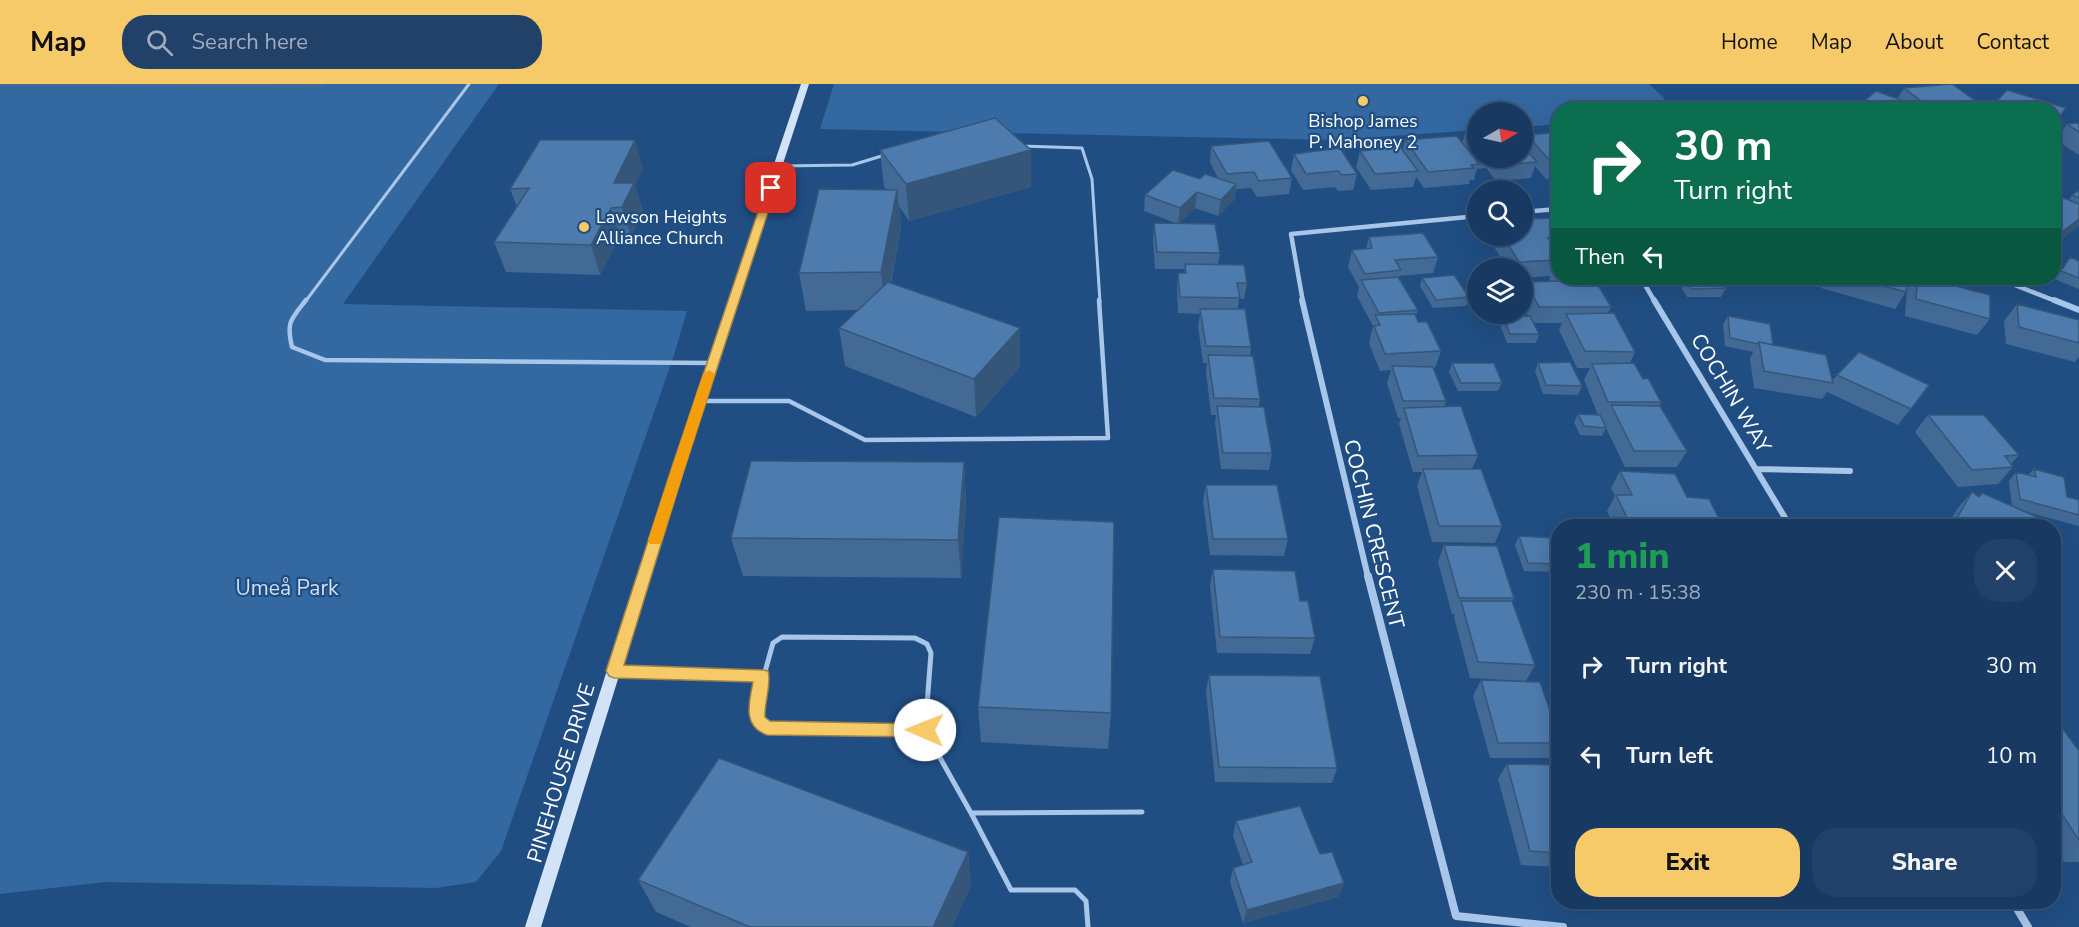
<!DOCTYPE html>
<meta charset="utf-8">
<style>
:root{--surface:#183a62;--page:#214168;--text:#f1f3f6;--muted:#9fadbe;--line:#365477;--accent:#f6ca69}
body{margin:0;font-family:"Nunito Sans",sans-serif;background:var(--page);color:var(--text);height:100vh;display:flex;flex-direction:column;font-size:22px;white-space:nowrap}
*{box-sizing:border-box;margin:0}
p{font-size:20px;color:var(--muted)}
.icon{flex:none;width:33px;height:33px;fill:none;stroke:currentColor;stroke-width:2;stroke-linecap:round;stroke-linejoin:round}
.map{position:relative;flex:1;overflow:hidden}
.drawer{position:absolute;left:1551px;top:435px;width:510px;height:390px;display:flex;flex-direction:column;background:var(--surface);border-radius:24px;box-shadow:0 6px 24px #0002,0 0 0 2px var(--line)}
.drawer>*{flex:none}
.top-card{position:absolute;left:1551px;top:18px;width:510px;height:183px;border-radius:24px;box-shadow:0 6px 24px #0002,0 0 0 2px var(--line);background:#0b6e4f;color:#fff;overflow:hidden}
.needle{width:39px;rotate:81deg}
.tools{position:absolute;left:1467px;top:18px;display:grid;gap:12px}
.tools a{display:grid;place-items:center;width:66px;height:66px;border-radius:50%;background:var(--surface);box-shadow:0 6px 24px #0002,0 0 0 2px var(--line);font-size:30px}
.pin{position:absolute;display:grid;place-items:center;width:51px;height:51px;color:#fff;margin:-26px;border-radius:12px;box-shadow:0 3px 9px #0006}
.me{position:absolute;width:66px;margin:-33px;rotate:271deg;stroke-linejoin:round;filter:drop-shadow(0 0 4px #0008)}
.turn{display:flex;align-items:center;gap:21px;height:126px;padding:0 24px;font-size:27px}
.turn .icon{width:78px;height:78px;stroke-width:2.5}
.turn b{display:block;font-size:42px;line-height:51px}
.then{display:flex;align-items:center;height:57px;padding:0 24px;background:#0003;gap:12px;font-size:22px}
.round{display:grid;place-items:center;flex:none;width:63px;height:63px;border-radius:24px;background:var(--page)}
.summary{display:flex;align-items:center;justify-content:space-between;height:102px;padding:0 24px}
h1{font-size:36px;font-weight:800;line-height:45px;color:#1e9e55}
.action{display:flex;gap:12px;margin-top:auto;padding:12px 24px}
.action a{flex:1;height:69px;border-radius:24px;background:var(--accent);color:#111;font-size:24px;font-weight:800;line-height:69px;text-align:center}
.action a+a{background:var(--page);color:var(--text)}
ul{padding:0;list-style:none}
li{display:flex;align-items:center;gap:18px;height:90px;padding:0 24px}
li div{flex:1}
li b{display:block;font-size:22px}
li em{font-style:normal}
header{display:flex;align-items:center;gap:36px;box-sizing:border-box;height:84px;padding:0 30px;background:var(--accent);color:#111}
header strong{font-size:28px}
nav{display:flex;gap:33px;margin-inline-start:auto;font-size:21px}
.search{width:420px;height:54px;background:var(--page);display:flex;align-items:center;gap:15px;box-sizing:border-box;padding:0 21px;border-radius:24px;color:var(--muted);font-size:22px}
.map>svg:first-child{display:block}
.green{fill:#3468a1}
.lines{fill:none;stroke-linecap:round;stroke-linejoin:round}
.lane-far2{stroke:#a8c6e9;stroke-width:3}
.lane-far1{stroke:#a8c6e9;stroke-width:4.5}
.lane{stroke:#a8c6e9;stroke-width:5}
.street-far2{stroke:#a8c6e9;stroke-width:4.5}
.street-far1{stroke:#a8c6e9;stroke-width:6}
.street{stroke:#a8c6e9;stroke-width:8}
.secondary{fill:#d2e3f7;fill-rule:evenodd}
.wall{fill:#426a95}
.shaded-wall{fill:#365679}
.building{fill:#4d7bad;stroke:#365679;stroke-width:1.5}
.route{fill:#f6ca69;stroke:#a08344;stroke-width:1.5}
.slow{fill:#f59e0b}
.poi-dot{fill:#f6ca69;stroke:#204e83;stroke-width:2}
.labels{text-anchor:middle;stroke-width:4.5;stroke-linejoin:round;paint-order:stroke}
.far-poi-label{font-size:18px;fill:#fff;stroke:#204e83}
.street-label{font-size:21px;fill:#fff;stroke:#204e83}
.park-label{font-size:21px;fill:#cce0f7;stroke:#204e83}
</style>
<header>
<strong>Map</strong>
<div class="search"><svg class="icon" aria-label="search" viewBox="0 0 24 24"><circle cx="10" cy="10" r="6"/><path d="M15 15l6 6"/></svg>Search here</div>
<nav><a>Home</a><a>Map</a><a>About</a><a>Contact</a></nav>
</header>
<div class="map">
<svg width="2079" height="843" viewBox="0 0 2079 843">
<rect width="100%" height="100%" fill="#204e83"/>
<path class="green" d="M0 0H499L343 220 687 227 674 271 501 767 476 798 436 804 105 798 0 810Z
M834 0H1649L1663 13 1670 25 1558 26V40L1523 43 1522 28H1478L1477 46 1335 56 820 45Z"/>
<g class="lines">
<path class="lane-far2" d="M1021 62 1082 64 1092 95 1100 218
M778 82 852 81 885 71
M305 218 469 0"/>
<path class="lane-far1" d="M306 216C291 235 286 238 292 263L325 276 712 279
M702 317H789L865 356 1108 354 1099 216"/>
<path class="lane" d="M782 553 915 554 927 560 931 569 925 647 767 644 757 636 756 620 773 559Z
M617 587 763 592
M925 647 971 729 1142 728
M971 729 1011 806H1075L1086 817 1088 843"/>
<path class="street-far2" d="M1522 128 1558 125
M1641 194 1655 218
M1997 194 2058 218
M1303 218 1291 150 1478 132"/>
<path class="street-far1" d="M1302 216 1368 493
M1654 216 1790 442
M2054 216 2079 226
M1756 385 1850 387"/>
<path class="street" d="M1368 492 1456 832 1563 843
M2013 818 2028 843"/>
<path class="secondary" d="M801 0H809L682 389 541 843H525L670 389Z"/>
</g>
<path class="wall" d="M0 0H325L323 3 0 2Z
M1904 4 1983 22 1981 26H1854L1897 15Z
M1995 19 2066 24 2054 42V26H1991Z
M2079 39V71L2056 56 2067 40Z
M1558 48V94L1546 95 1535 82 1531 94 1496 97 1486 84 1477 85 1474 96H1470L1469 100 1424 104 1416 93 1413 103 1371 106 1356 83 1360 67H1367L1369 62 1403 66 1405 56 1462 59 1465 50 1478 49V74H1522L1523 62 1527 51Z
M1211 62 1292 94 1289 110 1257 113 1251 104 1236 105 1234 116 1218 132 1195 124 1178 140 1220 169 1218 180 1247 199 1244 215H1239L1238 225 1251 263 1250 272 1260 315 1259 323 1272 369 1269 386 1221 385 1215 339 1216 331H1211L1206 287 1207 279H1203L1198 242 1200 230 1178 229 1177 206 1178 189H1184L1185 185H1155L1153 156 1154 139 1178 140 1144 127 1145 111 1200 95 1218 94 1210 78Z
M880 66H1031V103L909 137 899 122 901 143 891 199 1020 244V283L976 333 845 282 839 244 858 226 806 227 799 189 887 106 884 103Z
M1294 70 1357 90 1353 106 1338 107 1335 103 1303 106 1291 86Z
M643 84 635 101 643 127 631 152H620L600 191 506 188 494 158 517 123 510 105Z
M2079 106V142L2054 161V110L2069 116 2072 111Z
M1558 146V194H1594L1611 223 1608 229 1635 268 1630 279 1661 318 1659 322 1687 367 1677 383H1625L1606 344 1602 352 1580 351 1574 338 1578 330 1598 331 1584 296 1590 284H1577L1559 246 1562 239H1534L1539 250 1536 259H1507L1500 241 1503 233H1529L1522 220V208L1526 198H1549L1550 192 1522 194V184H1507L1488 153V152H1522Z
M1369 153 1438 173 1433 189 1399 192V193L1418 226 1416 232 1418 238 1441 267 1435 284H1433L1446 317 1444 323 1478 371 1472 385 1502 442 1495 459 1432 458 1417 402 1422 388H1413L1399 340 1401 334H1398L1387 299 1391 286 1380 287 1369 259 1373 242 1357 212 1359 203 1348 183 1352 166 1366 165Z
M2070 173 2079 177V205L2054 195Z
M1422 194 1469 213 1466 222 1433 224 1420 202Z
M1676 194H1718L1726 204 1721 213H1687Z
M1823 194H1959V203L1990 235 1977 251 1905 232 1907 204 1906 208 1895 225 1821 204Z
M2017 220 2079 236V273L2075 278 2006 260 2004 237Z
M1728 232 1832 297 1837 291 1929 301 1898 341 1827 308 1822 315 1754 304 1750 275 1753 268 1725 262 1723 240Z
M1452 279 1502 299 1498 307H1458L1449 288Z
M1538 279 1582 302 1578 311 1543 310 1535 287Z
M1928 331 2019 371 2011 380 2013 383 1998 400 1958 403 1915 348Z
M964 378 966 417 961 494 743 492 731 454Z
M2034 385 2067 413 2079 416V442L2023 427 2050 442H1947L1957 425 1972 408 1979 412 2012 422 2009 397 2016 388 2028 391Z
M1620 387 1687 413 1723 442H1614L1607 427 1615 412 1611 404Z
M1206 401 1288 455 1284 472 1210 471 1203 417Z
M1519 452 1558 463V488L1524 487 1515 461Z
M1444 461 1514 514 1512 517 1535 581 1526 597 1470 594 1454 533 1455 530H1452L1438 478Z
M1213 485 1300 517 1315 554 1310 570 1217 569 1210 502Z
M1555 557H1558V589L1551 565Z
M1209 591 1337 684 1332 699 1215 698 1206 607Z
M1481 596 1558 650V663L1552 674H1490L1473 612Z
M978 623 1111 629 1108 665 981 658Z
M2054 642 2079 667V778H2064L2054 763Z
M1507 680 1558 681V783L1521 781 1498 695Z
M1236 737 1344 799 1338 813 1243 839 1230 798 1233 784 1243 781 1233 752Z
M968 768 971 801 952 843H691L656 828 638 796Z"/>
<path class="shaded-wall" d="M635 56 643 84 635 101 643 127 631 152 614 99Z
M1031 66V103L909 137 906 100Z
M1236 100 1234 116 1218 132 1221 116Z
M897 106 901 143 885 226 881 188Z
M1197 108 1195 124 1178 140 1180 124Z
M611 124 620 152 600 191 591 161Z
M2079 135V142L2054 161V159L2063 147Z
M1020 244V283L976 333 974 295Z
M964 378 966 417 961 494 958 456Z
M968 768 971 801 952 843H933Z
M1344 799 1338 813 1243 839 1247 826Z"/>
<path class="building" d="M1952 0 1983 22 1933 26 1904 4Z
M2007 6 2066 24 2055 38 2054 37V26H2017L1995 19Z
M1876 7 1918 22 1914 26H1854Z
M995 34 1031 66 906 100 880 66Z
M2079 39V48L2067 40Z
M1558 48V78L1552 79 1527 51Z
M1478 49V66L1465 50Z
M1457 52 1479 80 1471 81 1474 84 1428 88 1405 56Z
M540 56H635L614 99H634L622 123 611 124 591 161 494 158 529 104 510 105Z
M1269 57 1292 94 1259 97 1254 88 1227 90 1211 62Z
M1398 60 1418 87 1375 90 1360 67 1371 66 1369 62Z
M1522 61 1537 78 1501 81 1496 74H1522Z
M1340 64 1357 90 1342 91 1338 87 1306 90 1294 70Z
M1173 86 1200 95 1205 90 1236 100 1221 116 1197 108 1180 124 1145 111Z
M819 105 897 106 881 188 799 189Z
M2079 106V114L2072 111Z
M2054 110 2079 120V135L2063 147 2054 143Z
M1549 134 1558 146V153L1548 154 1549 156H1558V176L1519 178 1503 152H1522V135Z
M1154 139 1215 140 1220 169 1157 168Z
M1423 149 1438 173 1395 176 1401 186 1365 190 1352 166 1372 164 1369 153Z
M2070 173 2079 177V194L2061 187Z
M1185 180 1244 181 1247 199H1237L1240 214 1180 213 1178 189H1186Z
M1454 191 1469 213 1436 216 1422 194Z
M1398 193 1418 226 1379 229 1361 196Z
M1562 194H1594L1611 223H1539L1526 198 1563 197Z
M1685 194H1718L1726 204 1692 205Z
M1854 194H1908L1906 208Z
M1918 194H1959V203L1990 211V235L1916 215Z
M888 198 1020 244 974 295 839 244Z
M2017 220 2079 236V259L2019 243Z
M1200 225H1245L1251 263 1206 262Z
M1614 229 1635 268 1585 267 1566 230Z
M1415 230 1418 238H1427L1441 267 1385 270 1374 242 1380 241 1375 231Z
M1530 232 1539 250H1510L1503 233Z
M1728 232 1770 240 1773 261 1759 258 1758 260 1730 254Z
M1759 258 1826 271 1833 299 1764 287Z
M1859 268 1929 301 1911 325 1837 291Z
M1208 271 1253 272 1260 315 1214 314Z
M1570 278 1582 302 1546 301 1538 279Z
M1452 279H1494L1502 299H1461Z
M1634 279 1643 295 1648 294 1661 318H1608L1592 280Z
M1392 282 1433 283 1446 317H1403Z
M1611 321 1660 322 1687 367H1634Z
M1217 322 1264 323 1272 369H1223Z
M1461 322 1478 371 1418 372 1404 324Z
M1578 330 1600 331 1606 344 1584 342Z
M1928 331H1984L2019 371 2005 372 2013 383 1972 386Z
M751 377 964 378 958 456 731 454Z
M1423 385H1481L1502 442H1439Z
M2034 385 2064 393 2067 413 2079 416V431L2020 415 2016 388 2036 393Z
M1620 387 1675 390 1687 413 1709 415 1723 442H1631L1616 411H1632Z
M1206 401H1277L1288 455H1213Z
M1972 408 1979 413 1982 409 2051 439 2050 442H1975L1957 434Z
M999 433 1114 438 1111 629 978 623Z
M1519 452 1554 454 1558 463V480L1528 479Z
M1444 461 1497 462 1514 514H1459Z
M1213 485 1295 487 1300 517H1308L1315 554 1220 553Z
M1461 517H1512L1535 581 1478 578Z
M1555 557H1558V567Z
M1209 591 1320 592 1337 684 1219 683Z
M1481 596 1540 598 1558 650V659H1498Z
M2054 642H2061L2079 667V756L2054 718Z
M719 674 968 768 933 843H750L638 796Z
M1507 680 1558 681V769L1530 767Z
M1300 722 1320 770 1332 768 1344 799 1247 826 1233 784 1252 778 1236 737Z"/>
<path class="route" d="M771 101 776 104 683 389 624 581 763 586 768 587C772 597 764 621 765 633L770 637 925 640 931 642 933 646 931 651 925 653 767 651C742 642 749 619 753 598L614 594 609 592 606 587 670 389 766 104Z"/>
<path class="slow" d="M709 286 715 290 662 456 660 460H650L648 456 703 290Z"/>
<g class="poi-dot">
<circle cx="1363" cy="17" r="6"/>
<circle cx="584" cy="143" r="6"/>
</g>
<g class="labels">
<g class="far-poi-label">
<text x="1363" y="43">Bishop James<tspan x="1363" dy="21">P. Mahoney 2</tspan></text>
<text x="596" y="139" text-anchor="start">Lawson Heights<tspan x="596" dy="21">Alliance Church</tspan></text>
</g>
<g class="street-label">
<text transform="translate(1731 309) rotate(59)" y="7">COCHIN WAY</text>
<text transform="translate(1374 450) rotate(76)" y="7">COCHIN CRESCENT</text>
<text transform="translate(561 689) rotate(-73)" y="7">PINEHOUSE DRIVE</text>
</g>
<g class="park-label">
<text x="287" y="511">Umeå Park</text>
</g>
</g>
</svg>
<div class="tools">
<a><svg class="needle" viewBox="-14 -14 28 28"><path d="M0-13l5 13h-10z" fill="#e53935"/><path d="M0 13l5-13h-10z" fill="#9fadbe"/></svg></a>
<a><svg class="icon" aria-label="search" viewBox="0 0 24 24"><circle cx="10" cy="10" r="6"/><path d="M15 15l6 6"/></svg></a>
<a><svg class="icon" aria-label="layers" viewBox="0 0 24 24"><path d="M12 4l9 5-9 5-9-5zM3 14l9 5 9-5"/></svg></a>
</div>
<div class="pin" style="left:771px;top:104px;background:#d93025"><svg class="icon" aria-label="arrive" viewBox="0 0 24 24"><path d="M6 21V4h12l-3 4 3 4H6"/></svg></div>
<svg class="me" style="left:925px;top:646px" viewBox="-20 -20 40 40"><circle r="19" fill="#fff"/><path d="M0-13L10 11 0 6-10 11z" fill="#f6ca69"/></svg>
<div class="top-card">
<div class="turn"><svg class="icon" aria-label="right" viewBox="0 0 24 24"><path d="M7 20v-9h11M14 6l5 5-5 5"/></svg><div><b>30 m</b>Turn right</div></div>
<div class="then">Then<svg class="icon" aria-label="left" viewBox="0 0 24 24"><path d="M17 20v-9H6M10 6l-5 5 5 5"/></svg></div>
</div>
<section class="drawer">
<div class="summary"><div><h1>1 min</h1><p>230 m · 15:38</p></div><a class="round"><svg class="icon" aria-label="close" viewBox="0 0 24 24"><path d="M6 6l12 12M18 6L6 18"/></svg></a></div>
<ul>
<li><svg class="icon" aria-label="right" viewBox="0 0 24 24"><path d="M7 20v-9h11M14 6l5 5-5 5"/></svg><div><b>Turn right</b></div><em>30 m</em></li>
<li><svg class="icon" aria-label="left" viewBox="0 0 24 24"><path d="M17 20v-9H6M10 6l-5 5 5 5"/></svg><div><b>Turn left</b></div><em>10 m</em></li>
</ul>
<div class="action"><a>Exit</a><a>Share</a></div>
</section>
</div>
